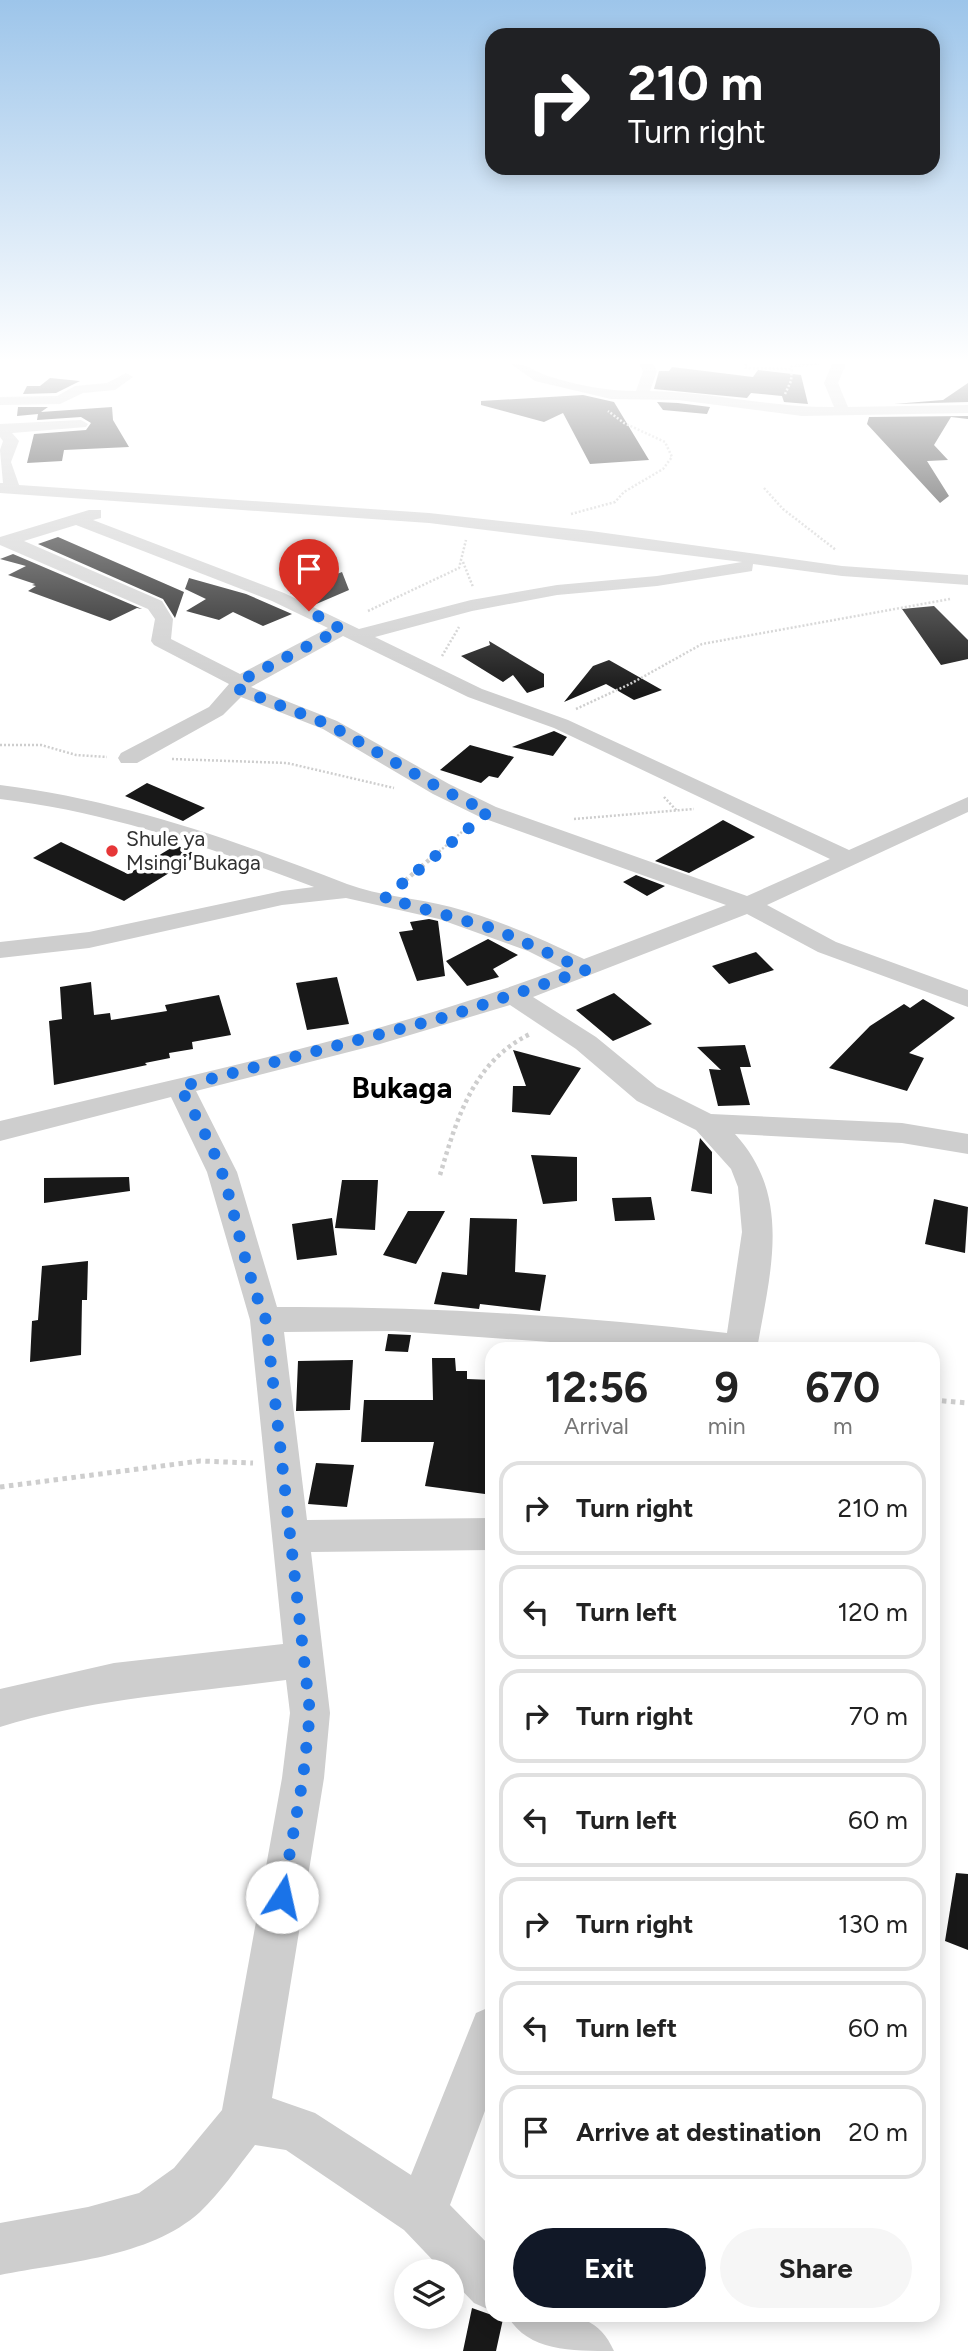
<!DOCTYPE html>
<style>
:root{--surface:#fff;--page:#f6f6f6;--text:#222;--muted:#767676;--line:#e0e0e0;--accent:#111827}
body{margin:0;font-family:Figtree,sans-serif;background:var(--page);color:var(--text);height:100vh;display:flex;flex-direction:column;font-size:26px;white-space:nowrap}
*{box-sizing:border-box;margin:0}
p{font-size:23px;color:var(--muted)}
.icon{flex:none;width:38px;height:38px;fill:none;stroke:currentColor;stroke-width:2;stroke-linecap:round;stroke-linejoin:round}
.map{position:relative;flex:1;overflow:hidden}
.side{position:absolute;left:485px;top:1342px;width:455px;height:980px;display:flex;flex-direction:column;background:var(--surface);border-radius:21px;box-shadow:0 4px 18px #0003}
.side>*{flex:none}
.guide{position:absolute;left:485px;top:28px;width:455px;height:147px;border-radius:21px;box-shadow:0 4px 18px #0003;background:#202124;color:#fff;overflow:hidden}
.buttons{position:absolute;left:394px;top:2259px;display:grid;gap:14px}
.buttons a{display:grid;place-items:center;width:70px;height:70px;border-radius:50%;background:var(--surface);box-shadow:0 4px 18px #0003;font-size:35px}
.pin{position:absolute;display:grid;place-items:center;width:60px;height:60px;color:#fff;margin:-72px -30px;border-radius:50% 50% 50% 0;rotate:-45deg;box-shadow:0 0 7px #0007}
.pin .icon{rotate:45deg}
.me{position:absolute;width:77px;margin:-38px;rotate:10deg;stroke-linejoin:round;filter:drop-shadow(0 0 5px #0008)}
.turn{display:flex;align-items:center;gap:24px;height:147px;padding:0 28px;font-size:32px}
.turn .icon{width:91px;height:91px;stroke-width:2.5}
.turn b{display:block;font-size:49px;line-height:60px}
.eta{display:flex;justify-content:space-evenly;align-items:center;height:119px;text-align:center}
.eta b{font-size:42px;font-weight:700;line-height:49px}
.button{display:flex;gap:14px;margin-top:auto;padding:14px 28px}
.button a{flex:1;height:80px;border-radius:42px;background:var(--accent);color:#fff;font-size:28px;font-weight:700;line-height:80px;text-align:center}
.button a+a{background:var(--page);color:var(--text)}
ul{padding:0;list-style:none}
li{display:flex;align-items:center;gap:21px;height:94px;margin:0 14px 10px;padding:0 14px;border:4px solid var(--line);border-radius:21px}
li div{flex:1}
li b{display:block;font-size:26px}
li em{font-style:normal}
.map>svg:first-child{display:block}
.building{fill:#181818}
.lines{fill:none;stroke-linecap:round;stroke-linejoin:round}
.path-far2{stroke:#cecece;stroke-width:2.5;stroke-dasharray:2 2;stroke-linecap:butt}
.path-far1{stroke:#cecece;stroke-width:4.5;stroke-dasharray:3.5 3.5;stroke-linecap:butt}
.path{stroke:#cecece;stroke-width:5;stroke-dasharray:4.5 4.5;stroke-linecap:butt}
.minor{fill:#cecece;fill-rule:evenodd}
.route{stroke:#1a73e8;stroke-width:12;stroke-dasharray:0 21.6}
.poi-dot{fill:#e63637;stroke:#fff;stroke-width:2.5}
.labels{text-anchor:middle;stroke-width:7;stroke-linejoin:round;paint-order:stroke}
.far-poi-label{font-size:21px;fill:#313131;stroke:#fff;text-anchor:start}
.quarter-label{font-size:30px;font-weight:bold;fill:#000;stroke:#fff}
</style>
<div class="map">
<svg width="968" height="2351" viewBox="0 0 968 2351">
<rect width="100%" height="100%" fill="#fff"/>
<path class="building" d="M672 367 753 377 758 370 801 375 808 404 784 402 782 396 751 393 747 398 654 389 659 371H669Z
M50 378 80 381 56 393 23 394 27 386H40Z
M968 383V402L894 404 943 400Z
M583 395 614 402 649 460 590 464 563 413 544 422 481 405V401Z
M657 402 678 403 710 407 707 414 663 410Z
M18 407H48L41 412 112 407 113 420 129 447 64 450 62 461 27 463 34 434 86 430 91 423 81 417 37 420 38 414 17 416Z
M968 416V419L951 417 934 445 948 460 927 461 949 496 940 503 867 424 869 417Z
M58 537 184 592 175 618 163 599 38 544Z
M13 554 142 609 137 608 110 621 28 591 36 586 32 585 35 584 8 575 26 566 0 559Z
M342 572 349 590 314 605 290 593Z
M189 578 246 594 292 614 263 626 233 612 219 620 186 611 206 599 185 589Z
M934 606 968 640V659L941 665 902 609Z
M489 641 544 674V687L527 693 513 675 503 682 461 656 490 645Z
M609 660 662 690 634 700 606 684 564 702 593 666Z
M554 731 567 737 553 756 512 747Z
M470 745 514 757 498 778 489 776 481 783 440 770Z
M147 783 205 808 183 821 125 796Z
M723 820 755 837 689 873 655 861Z
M61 842 128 874 176 845 198 855 124 901 33 858Z
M636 875 665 886 647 896 623 882Z
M429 919 438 921 445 976 417 981 399 932 413 930 410 922Z
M488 939 518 955 493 969 499 977 467 986 446 961Z
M756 952 774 970 729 984 712 966Z
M337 977 349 1024 307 1030 296 983Z
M91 982 94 1015 110 1013 111 1020 167 1011 165 1005 219 995 231 1035 192 1042 193 1049 169 1053 170 1058 145 1063 147 1065 54 1085 49 1021 62 1019 60 987Z
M614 993 652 1024 613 1041 576 1010Z
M923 999 955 1018 909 1053 924 1058 907 1091 829 1068 870 1026 904 1004 910 1008Z
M745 1045 751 1067H740L750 1105 718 1106 709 1069 721 1070 697 1047Z
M513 1050 581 1068 550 1115 512 1112 513 1086H526Z
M700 1138 712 1152V1194L691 1191Z
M531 1155 577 1157V1201L543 1204Z
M129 1177 130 1191 44 1203V1178Z
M342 1180H378L375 1230 335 1228Z
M651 1197 655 1220 615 1221 612 1198Z
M934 1199 968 1207 965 1253 925 1244Z
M408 1211H445L416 1264 383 1255Z
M332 1218 337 1255 297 1260 292 1224Z
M470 1218 517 1219 515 1272 546 1275 540 1311 480 1304 479 1309 434 1304 442 1272 467 1275Z
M88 1261 87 1300H82L81 1355 30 1362 32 1321 38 1320 42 1266Z
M388 1334 411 1335 408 1352 385 1351Z
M432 1358H455L456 1371H467V1379L492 1380V1453L485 1494 425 1486 434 1442H361L364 1400H433Z
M353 1360 350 1410 296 1411 298 1361Z
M316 1463 354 1465 347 1507 308 1504Z
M956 1873 968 1874V1950L945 1941Z
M472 2308 503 2319 496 2351H463Z"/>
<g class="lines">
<path class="path-far2" d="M746 364 745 368 791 369
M785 394 791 381 792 366 819 364
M764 488 783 509 836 550
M571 514 615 502 624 492 663 469 672 457 665 442 624 423 608 411
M463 562 473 587
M368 611 459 568 466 540
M442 656 459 627
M576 709 632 683 702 644 950 599
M0 745H41L76 755 107 757
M172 759 287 763 394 788
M664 797 677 811
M574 819 694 809
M427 862 470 825"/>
<path class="path-far1" d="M400 885 429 860
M440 1175C457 1118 473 1062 530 1034"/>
<path class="path" d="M933 1400 968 1403
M0 1487 200 1461 253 1463"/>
<path class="minor" d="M511 364C530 364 532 371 548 376 576 385 607 391 636 391L643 371 639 364H653L657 371 650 391C712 392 772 408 834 407L824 383 832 364H846L838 383 848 407 968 405V413L802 416 678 400 611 399 535 381Z
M126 373 133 377 115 390 83 393 60 404 0 405V397L57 396 75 386 107 383Z
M81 420 88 424 86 427 12 433 19 441 11 462 19 485 429 513 591 531 842 566 968 575V585L842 576 753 564 752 571 746 572 657 586 557 595 472 611 375 637 482 689 568 720 849 850 968 797V812L767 905 836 942 968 990V1007L818 952 747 914 533 997 596 1037 657 1087 711 1114 902 1123 968 1134V1154L902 1143 735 1134C793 1197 770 1273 757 1349H649L394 1331 284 1332 307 1520 492 1518V1550L311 1552 330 1713 324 1778 272 2098 315 2113 411 2175 476 2013 492 2006V2092L450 2205 492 2248V2311L474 2303 452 2280V2272H444L404 2230 286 2150 255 2145C237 2168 221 2192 200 2212 149 2258 64 2262 0 2275V2223L88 2207 139 2193 174 2168 222 2110 282 1778 290 1713 286 1680C190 1693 94 1698 0 1727V1689L114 1663 283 1644 250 1320 207 1172 171 1097 0 1141V1121C188 1075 381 1037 562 968L528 951 439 919 346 898 282 905 89 948 0 958V942L89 932 282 891 314 887C211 848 110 812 0 799V785C121 800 234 840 347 884 379 896 417 898 451 907 497 919 542 939 584 959L726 905 480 817 433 794 323 729 241 697 223 715 137 763H121L118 758 121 753 209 707 229 684 154 645 151 641 155 619 148 609 0 545V537L89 510H101V518L93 520 284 593 359 629 471 600 557 585 657 576 742 562 429 523 0 493V483H3L0 450 3 441 0 437V424ZM76 525 272 601 328 628 240 674 171 639 173 619 162 601 24 541ZM343 636 468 697 554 728 830 859 747 896 496 807 449 784 337 721 251 687ZM510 1005 576 1049 637 1101 696 1130 731 1169 738 1187 742 1232 727 1333C578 1316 427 1306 277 1307L237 1172 196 1091 380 1044Z
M507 2315C550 2315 594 2304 614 2351 570 2351 527 2351 507 2315Z"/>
</g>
<linearGradient id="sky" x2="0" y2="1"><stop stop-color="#9dc5ea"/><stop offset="0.52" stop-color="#fff"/><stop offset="1" stop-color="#fff" stop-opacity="0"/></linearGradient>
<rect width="968" height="694" fill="url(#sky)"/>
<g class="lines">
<path class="route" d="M282 1897 303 1778 310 1713 266 1320C247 1275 239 1231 226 1185 216 1151 197 1119 180 1087L449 1016 586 970 495 929 385 898 488 812 441 789 330 725 236 688 248 677 341 629 309 611"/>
</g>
<circle class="poi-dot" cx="112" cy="851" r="7"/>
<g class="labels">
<g class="far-poi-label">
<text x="126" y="846">Shule ya<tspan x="126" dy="24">Msingi Bukaga</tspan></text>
</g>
<g class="quarter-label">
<text x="402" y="1098">Bukaga</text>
</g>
</g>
</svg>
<div class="buttons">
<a><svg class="icon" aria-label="layers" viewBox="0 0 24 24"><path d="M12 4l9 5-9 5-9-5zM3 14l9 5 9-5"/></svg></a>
</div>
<div class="pin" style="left:309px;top:611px;background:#d93025"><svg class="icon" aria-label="arrive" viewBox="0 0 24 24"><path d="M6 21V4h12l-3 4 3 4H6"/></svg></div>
<svg class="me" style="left:282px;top:1897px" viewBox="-20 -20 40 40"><circle r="19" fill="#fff"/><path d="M0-13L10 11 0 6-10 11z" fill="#1a73e8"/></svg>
<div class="guide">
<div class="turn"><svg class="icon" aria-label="right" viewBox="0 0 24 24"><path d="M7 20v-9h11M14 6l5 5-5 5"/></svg><div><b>210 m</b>Turn right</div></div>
</div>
<section class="side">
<div class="eta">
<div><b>12:56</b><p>Arrival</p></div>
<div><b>9</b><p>min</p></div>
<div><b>670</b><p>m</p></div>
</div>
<ul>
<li><svg class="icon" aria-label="right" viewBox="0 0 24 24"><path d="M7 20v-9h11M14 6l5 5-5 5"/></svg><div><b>Turn right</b></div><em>210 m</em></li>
<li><svg class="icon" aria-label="left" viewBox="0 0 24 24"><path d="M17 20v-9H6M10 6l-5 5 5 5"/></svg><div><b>Turn left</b></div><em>120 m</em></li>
<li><svg class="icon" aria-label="right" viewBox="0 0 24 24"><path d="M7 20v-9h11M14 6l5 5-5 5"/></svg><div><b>Turn right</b></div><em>70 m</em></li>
<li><svg class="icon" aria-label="left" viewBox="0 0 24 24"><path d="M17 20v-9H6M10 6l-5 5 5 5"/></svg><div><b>Turn left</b></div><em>60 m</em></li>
<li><svg class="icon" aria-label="right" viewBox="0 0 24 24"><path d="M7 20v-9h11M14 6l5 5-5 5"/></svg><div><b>Turn right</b></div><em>130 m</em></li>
<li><svg class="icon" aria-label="left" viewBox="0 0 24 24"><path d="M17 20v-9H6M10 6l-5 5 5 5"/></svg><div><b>Turn left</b></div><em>60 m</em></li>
<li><svg class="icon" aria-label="arrive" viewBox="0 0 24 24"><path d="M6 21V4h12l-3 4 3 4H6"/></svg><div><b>Arrive at destination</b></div><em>20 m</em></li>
</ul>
<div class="button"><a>Exit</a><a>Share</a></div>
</section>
</div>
